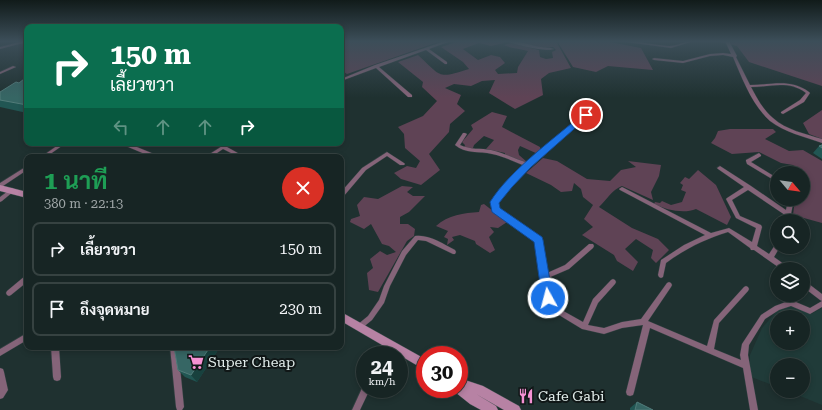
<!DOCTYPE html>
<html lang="th">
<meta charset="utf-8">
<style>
:root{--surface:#172524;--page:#202d2c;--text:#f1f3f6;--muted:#9ea5a6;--line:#364241}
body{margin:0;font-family:"Roboto Serif",Sarabun,serif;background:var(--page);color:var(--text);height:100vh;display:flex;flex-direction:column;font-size:15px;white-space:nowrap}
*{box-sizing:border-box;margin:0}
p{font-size:13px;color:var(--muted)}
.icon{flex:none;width:22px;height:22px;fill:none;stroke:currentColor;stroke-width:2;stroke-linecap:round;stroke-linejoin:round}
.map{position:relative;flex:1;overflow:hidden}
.drawer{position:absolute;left:24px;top:154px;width:320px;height:196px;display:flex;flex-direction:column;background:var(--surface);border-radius:8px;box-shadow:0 2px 6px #0003,0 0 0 1px var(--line)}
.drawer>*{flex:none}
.banner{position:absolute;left:24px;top:24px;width:320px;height:122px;border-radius:8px;box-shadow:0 2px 6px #0003,0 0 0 1px var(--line);background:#0b6e4f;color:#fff;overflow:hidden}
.needle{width:26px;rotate:119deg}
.buttons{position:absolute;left:770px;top:166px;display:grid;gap:8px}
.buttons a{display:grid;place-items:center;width:40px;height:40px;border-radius:50%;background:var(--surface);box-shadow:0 2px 6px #0003,0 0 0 1px var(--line);font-size:20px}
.speed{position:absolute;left:356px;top:346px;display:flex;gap:8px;font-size:20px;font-weight:700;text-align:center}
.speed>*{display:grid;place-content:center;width:52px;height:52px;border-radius:50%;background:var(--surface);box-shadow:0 2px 6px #0003,0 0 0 1px var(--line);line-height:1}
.speed small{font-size:10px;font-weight:400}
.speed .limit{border:6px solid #d22;background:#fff;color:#111}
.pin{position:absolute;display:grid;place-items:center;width:34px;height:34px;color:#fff;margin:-17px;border:2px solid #fff;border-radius:50%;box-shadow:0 1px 4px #0007}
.me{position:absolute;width:44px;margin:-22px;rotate:353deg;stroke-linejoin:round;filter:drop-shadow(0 0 3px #0008)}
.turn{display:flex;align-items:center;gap:14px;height:84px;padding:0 20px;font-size:18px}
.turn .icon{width:52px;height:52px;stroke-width:2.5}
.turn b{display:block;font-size:28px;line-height:34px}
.lanes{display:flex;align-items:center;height:38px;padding:0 20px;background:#0003;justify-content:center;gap:20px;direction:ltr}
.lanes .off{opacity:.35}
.round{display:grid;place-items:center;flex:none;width:42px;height:42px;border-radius:21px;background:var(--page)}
.headline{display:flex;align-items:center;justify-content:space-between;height:68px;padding:0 20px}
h1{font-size:24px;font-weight:700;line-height:30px;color:#1e9e55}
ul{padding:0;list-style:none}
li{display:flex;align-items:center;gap:12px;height:54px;margin:0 8px 6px;padding:0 12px;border:2px solid var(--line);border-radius:8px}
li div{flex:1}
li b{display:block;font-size:15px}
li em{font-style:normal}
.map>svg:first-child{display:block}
.built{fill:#203b39;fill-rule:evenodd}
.green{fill:#5f4355}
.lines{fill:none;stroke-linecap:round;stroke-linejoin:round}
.street-casing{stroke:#3e4f4e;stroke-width:0.5}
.secondary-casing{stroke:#3e4f4e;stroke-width:1}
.street{fill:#856479;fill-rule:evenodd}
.secondary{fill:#b782a4;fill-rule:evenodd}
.wall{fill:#215653}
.shaded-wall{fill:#18413e}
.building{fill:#366664;stroke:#517b79}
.route{fill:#1a73e8;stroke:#114b97}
.labels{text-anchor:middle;stroke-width:4;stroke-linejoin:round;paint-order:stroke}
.near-poi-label{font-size:14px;fill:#e1ecea;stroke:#101717;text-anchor:start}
</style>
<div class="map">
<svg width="822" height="410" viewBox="0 0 822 410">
<rect width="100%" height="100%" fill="#1f3130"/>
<path class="built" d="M791 306 811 314 822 308V405L788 391H803V365H777V387L749 376 750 355 762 328 777 311ZM777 317H803V343H777Z"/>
<path class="green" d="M345 41H441L347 74 341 70V42Z
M459 41H497L504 43 491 46 479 43 463 49 478 60 491 55 500 57 505 63 495 70 498 74 517 73 518 67 528 51C519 48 512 49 504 45L511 43 539 50 540 57 546 59 553 58 552 52 556 50 553 47 541 48 513 41H556L571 68 549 73 541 79 543 95 515 109 489 93 495 80 482 81 471 86 454 84 445 88 461 95 457 104 465 111 450 124 449 132 429 154 440 170 421 185 401 179 394 173 407 166 416 168 420 161 405 148 404 134 398 127 423 116 437 101 422 87 423 82 398 62 418 55C442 77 437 79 469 69L463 62 441 47Z
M557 41H605L641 48 653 70 608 66 596 72 573 67Z
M715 41H822V86L749 62 737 46Z
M822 110V139L809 134 803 123Z
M492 112 507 116 502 127 540 147 541 152 538 154 520 146 518 150 519 155 527 162H525L505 155V153L486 149 494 140 484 136 474 145 473 148H464L465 145 462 142 473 129 471 125Z
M730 129H773L776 132 765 139 789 151 803 150 822 161V223L793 215 795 199H803V178H805L803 173 793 165 781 163 759 152 732 154 711 143 715 138 718 131Z
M543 158 557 161 587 179 610 181 621 170 636 167 628 161 661 165 659 176 651 192 653 200 622 186C612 190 607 199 599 207L632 228 658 239 669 250 656 263 651 258 653 250 636 239 625 249 638 262 633 271 617 261 614 255 582 235 593 227 584 219 593 205 583 197 581 189 574 183 572 191 561 192 551 185 526 173Z
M698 170 716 185 731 217 727 225 696 209C684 214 666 210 654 204L655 202 660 203 662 201 671 205 682 202 686 192 681 190 683 185 680 183 685 177 689 179Z
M402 186 413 187 407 192 413 196H425L409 212 400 217V224H408L415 229 414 236 407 241 378 292 369 290 367 273 373 268 370 259 380 251 387 255 396 252 389 246 382 244 371 224 364 229 350 222 351 219 360 216 357 205 364 197 378 199Z
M484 204 507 222 498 228 490 227 494 232 489 237 495 250 490 253 476 244 475 241 460 235 452 237 454 240 447 245 448 239 444 237 448 231 436 226C448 215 464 213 479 212L481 205Z"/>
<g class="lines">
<defs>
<path id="street" d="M23 41H27V42L0 49V47Z
M445 41H451L429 49 447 62V64H445L426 50 379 67 412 95V97H408L376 68 341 81V79L375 65Z
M507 41C519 41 529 45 541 47 545 48 550 47 554 49 546 52 515 45 507 41Z
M624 41C639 41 654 45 669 46 677 46 685 41 694 41L671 48 626 42Z
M725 41H729L737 56 736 57 750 85C772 85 790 78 809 92L810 93 804 102 783 114 781 113V112L800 100 806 93C789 80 771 87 751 87 757 98 763 110 773 118 786 130 806 134 822 139V143C805 137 784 132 770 121 752 105 742 78 733 57L723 55 710 56 683 63 654 60 652 59 654 58 683 61 710 54 723 53 731 54Z
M13 66 16 67 0 74V72Z
M584 114H586L588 115 529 169 507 191 498 202 499 208 540 238 547 273 565 265 589 244H593L594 246 593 248 569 269 548 278 551 297 558 308 583 322 593 299 611 280 613 279 615 280 616 282 615 284 598 303 588 325 604 328 622 322 641 319 667 283 669 282 671 283 672 285 671 287 648 321 707 346 714 320 744 287 746 286 748 287 749 289 748 291 719 323 714 349 741 360 740 355 742 344 761 315 775 306 791 300 810 308 822 301V307L810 314 791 306 779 310 765 319 749 345 748 355 758 410H750L743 368 650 328 634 392 633 395 630 396 627 395 626 392 643 325 622 328 604 334 582 329 554 312 545 298 535 241 493 209 492 202 493 201 503 189 525 166C514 162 503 156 492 154 479 151 465 154 455 145L463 133H465L467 134 460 145C470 150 481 148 491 150 504 153 516 159 528 163Z
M61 143H66L46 157H41Z
M121 143H127L159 156V157H152L121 144Z
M227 143H232L227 147 245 157H239L223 149 211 157H205Z
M387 152 404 163 405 164 404 165H400L387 156 366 170 343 197 341 198V192L362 168Z
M759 153 761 155V156L751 162 777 178V182L747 164 746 161V160Z
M27 166V170L3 186 0 187V183Z
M720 166 751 186 786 210 788 199H794L791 214 792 215 790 221H784L785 215 748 190 732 200 740 216 761 225 762 227 757 246 769 254 775 245H777V247H780L774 257 788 267 789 269H781L754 250H751L750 248 728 232C705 239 685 249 666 263L663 277 661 278 659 277 658 275 661 260 684 245 705 235 620 190 619 189 622 187 624 188 711 233 729 228 752 242 756 228 736 218 726 199 727 198 744 187 718 169 717 168Z
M12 188 14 189 15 190 14 191 2 201 0 202V197Z
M415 236C429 234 443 244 455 250L456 252 455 254H453L426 241 418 240 406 255 390 286 384 303 372 320 361 329 359 330 357 329 356 327 357 325 368 316 379 300 384 286 402 251Z
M27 275V282L11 295 9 296 7 295 6 293 7 291 25 276Z
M803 280 805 281 822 294V301L820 300 803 287Z
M27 333V340L0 356V349Z
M388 340 390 341 392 343 386 355H378L386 341Z
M51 347H59L61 377 60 380 57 381 54 380 53 377Z
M170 347H178L184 407 182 410H177L176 407Z
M0 368 3 369 4 372 8 390 3 398 0 399Z
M363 386H365V389H370L360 410H352Z"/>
<path id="secondary" d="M0 185 27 192V198L0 191Z
M341 312 425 359V370L341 321Z
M459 378 483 386 519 406 521 410H504L476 394 496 406 498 410H481L470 404 455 392 454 389H459Z"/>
</defs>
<use href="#street" class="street-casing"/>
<use href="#secondary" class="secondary-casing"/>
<use href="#street" class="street"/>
<use href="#secondary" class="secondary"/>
</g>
<path class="wall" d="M27 80V113L0 107V92Z
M822 144V159L813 153 819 146 821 145Z
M174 347H220L197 382 185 377 178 370Z
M637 402 653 410H630V408Z"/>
<path class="shaded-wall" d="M210 347H220L197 382 191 375Z"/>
<path class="building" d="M24 79 27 80V105L0 100V92L16 82 19 83Z
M822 145V148L819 146Z
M174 347H210L191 375 178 370Z
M637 402 653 410H635Z"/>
<linearGradient id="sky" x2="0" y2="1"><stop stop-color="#111b1a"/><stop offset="0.42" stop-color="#3c4e59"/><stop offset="1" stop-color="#3c4e59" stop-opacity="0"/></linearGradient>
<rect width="822" height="98" fill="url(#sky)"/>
<path class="route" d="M584 113H586L590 115 531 167 512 187 499 203 500 208 542 237 543 240 553 298 551 301 548 303 544 301 542 298 534 242 492 212 490 202C510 170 555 138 584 113Z"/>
<defs>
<symbol id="supermarket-bare" viewBox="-9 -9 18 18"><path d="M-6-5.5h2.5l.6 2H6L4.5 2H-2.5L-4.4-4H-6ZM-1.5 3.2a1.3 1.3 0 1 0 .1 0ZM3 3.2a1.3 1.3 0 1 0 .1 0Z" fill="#f491d3" stroke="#101717" stroke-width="2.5" paint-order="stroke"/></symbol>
<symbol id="restaurant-bare" viewBox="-9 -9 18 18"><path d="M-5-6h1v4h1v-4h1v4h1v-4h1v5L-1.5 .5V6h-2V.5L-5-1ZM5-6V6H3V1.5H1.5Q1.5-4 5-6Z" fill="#f491d3" stroke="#101717" stroke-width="2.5" paint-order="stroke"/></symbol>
</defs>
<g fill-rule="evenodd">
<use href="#supermarket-bare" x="185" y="351" width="22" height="22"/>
<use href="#restaurant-bare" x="515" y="385" width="22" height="22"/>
</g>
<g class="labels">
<g class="near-poi-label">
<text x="208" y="367">Super Cheap</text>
<text x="538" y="401">Cafe Gabi</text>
</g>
</g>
</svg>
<div class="buttons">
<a><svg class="needle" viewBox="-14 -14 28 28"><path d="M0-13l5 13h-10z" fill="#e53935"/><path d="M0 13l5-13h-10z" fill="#9ea5a6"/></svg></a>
<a><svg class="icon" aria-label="search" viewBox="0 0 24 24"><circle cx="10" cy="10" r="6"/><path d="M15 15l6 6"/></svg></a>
<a><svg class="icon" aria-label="layers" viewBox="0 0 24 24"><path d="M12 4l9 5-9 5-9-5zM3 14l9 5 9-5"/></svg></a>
<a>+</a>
<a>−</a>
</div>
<div class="speed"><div>24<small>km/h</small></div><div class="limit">30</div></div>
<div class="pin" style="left:586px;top:115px;background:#d93025"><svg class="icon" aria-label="arrive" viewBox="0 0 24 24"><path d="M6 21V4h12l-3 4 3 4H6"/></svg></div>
<svg class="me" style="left:548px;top:298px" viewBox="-20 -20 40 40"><circle r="17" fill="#1a73e8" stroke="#fff" stroke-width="3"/><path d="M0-11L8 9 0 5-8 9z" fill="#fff"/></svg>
<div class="banner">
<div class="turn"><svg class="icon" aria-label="right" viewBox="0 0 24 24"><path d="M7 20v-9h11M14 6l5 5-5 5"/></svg><div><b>150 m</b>เลี้ยวขวา</div></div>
<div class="lanes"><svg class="icon off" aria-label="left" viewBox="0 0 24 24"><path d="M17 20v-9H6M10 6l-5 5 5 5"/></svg><svg class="icon off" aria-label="ahead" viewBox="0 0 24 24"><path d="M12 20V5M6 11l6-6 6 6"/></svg><svg class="icon off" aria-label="ahead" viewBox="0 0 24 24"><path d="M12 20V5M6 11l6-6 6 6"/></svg><svg class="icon" aria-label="right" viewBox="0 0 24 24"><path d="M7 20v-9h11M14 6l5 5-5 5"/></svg></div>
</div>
<section class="drawer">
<div class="headline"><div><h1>1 นาที</h1><p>380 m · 22:13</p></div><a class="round" style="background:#d93025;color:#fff"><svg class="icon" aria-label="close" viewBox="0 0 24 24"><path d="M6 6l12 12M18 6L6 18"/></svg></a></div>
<ul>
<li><svg class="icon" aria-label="right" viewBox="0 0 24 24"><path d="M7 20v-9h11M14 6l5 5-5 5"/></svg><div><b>เลี้ยวขวา</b></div><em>150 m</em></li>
<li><svg class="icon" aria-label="arrive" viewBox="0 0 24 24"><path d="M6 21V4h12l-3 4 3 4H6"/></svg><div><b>ถึงจุดหมาย</b></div><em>230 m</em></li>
</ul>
</section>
</div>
